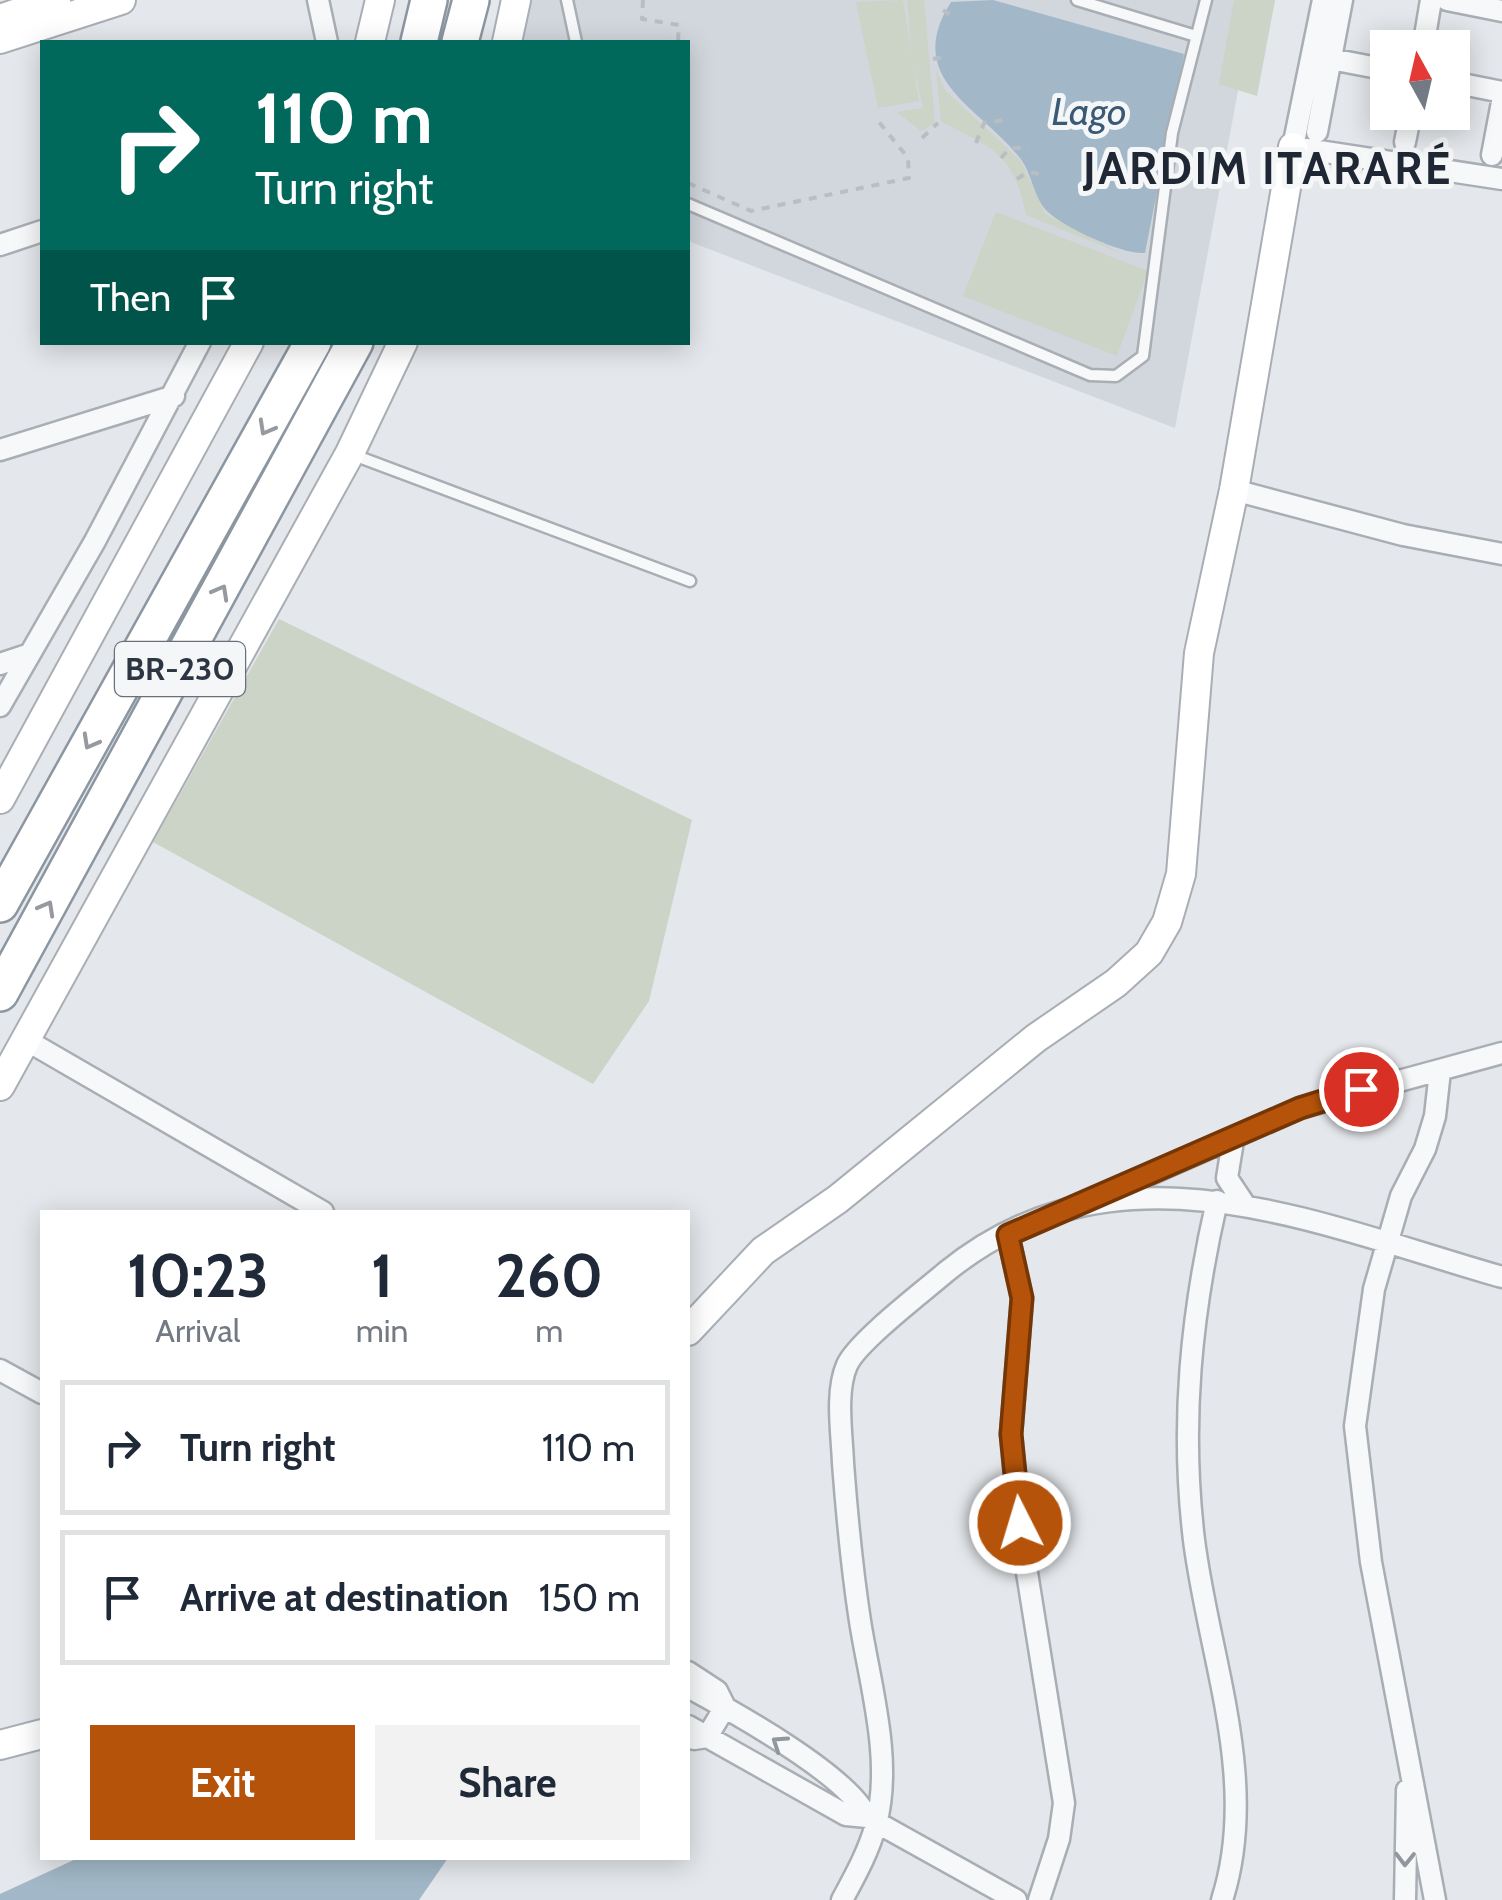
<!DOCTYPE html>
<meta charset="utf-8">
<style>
:root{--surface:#fff;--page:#f2f2f3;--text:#1f2937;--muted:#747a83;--line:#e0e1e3;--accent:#b45309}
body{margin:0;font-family:Cabin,sans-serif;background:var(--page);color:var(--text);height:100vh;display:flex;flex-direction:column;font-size:38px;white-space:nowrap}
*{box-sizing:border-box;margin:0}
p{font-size:32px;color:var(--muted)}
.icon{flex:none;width:55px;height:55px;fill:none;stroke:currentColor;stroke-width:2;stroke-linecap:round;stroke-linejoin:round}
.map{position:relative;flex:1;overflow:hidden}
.sheet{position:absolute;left:40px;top:1210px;width:650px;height:650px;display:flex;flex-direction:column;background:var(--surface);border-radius:0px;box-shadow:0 5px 25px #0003}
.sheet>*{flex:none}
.guide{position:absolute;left:40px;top:40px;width:650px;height:305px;border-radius:0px;box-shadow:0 5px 25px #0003;background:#00695c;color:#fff;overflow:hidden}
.needle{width:65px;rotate:352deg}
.buttons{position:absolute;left:1370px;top:30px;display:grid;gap:20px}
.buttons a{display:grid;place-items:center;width:100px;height:100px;border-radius:0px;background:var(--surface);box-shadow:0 5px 25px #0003;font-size:50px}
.pin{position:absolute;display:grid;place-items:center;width:85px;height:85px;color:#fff;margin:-42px;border:5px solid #fff;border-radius:50%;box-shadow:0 2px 10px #0007}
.me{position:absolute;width:110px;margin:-55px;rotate:355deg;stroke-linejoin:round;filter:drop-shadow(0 0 8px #0008)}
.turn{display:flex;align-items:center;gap:35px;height:210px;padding:0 50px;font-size:45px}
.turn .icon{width:130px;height:130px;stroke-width:2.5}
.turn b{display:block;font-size:70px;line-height:85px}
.then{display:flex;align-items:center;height:95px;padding:0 50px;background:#0003;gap:20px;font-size:38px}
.eta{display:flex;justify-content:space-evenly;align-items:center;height:170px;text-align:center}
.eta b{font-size:60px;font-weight:800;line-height:70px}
.primary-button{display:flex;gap:20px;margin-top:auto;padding:20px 50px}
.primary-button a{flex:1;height:115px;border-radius:0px;background:var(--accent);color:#fff;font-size:40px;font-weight:800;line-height:115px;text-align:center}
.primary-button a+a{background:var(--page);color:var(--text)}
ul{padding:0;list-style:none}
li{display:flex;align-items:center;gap:30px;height:135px;margin:0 20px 15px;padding:0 30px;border:5px solid var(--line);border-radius:0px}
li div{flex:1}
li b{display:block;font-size:38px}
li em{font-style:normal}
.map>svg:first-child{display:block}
.built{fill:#d2d7dd}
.green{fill:#cbd4c6}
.water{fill:#a2b8c8}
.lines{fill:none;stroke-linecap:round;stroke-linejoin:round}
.lane-casing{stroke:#a9aeb5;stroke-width:15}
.street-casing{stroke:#a9aeb5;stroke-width:25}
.secondary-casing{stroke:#a9aeb5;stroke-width:32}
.highway-casing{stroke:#8c96a1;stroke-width:40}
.path{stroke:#b9bec2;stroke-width:4;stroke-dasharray:8 8;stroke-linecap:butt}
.lane{stroke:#f6f8f9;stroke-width:10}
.street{stroke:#f6f8f9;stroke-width:20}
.secondary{stroke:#fff;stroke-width:28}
.highway{stroke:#fff;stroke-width:35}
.oneway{stroke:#969aa0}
.oneway2{stroke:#91979e}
.route-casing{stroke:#753606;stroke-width:25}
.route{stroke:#b45309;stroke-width:18}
.labels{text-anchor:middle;stroke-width:10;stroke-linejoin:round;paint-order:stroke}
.shield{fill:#f4f6f8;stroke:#687079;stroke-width:2.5}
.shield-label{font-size:32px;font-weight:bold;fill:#2c3642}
.water-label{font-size:38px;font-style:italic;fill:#395974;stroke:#f4f6f8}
.district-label{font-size:45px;font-weight:bold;letter-spacing:2.5px;fill:#1e2733;stroke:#f4f6f8}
</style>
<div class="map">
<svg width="1502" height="1900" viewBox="0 0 1502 1900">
<rect width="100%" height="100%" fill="#e4e7eb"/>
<path class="built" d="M517 0H1255L1175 428 688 241V42H509Z"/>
<path class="green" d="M903 0 919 101 878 108 856 2Z
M907 0H924L935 123 921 131 897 112 923 108 912 59Z
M1234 0H1275L1257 96 1219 84Z
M936 70 945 90 1021 161 1045 214 1125 255 1026 215C1013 152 994 150 941 121Z
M996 212 1148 271 1117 356 963 296Z
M279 619 692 820 649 1001 593 1084 153 842Z"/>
<path class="water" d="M993 0 1184 54 1145 253C1123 255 1065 228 1048 212 1034 200 1032 173 1020 158 980 107 902 79 951 2Z
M78 1858H448L419 1900H0V1894Z"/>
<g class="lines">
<defs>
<path id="lane" d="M567 0 576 42
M1077 0 1196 36
M688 204 1090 375 1116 376 1143 356 1172 133 1206 0
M351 454 690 581"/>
<path id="street" d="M318 0 327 42
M1323 0 1293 147 1502 179
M1447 0 1502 11
M1423 48 1431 0
M1331 59 1388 70
M1452 82 1502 92
M1317 132 1342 0
M1405 142 1411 112
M1492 155 1502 102
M0 245 42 231
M0 450 174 396
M1234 490 1403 535 1502 554
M0 664 27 655
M0 706 95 541 200 342
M26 1040 323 1212
M1233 1141 1227 1178 1243 1202
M1105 1194 1300 1108 1502 1053
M1217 1201C1191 1314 1180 1424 1194 1540 1209 1659 1260 1781 1222 1900
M1008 1235 1022 1298 1011 1434 1019 1523 1064 1803 1059 1839 1039 1900
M0 1370 42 1393
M688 1672 717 1691 725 1707 707 1737 694 1739
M688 1687C732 1711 848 1775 867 1817
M688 1726 846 1815 867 1817 1016 1900
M842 1900C855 1876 869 1851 876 1824 893 1760 870 1685 860 1621 852 1569 847 1516 843 1463 842 1434 835 1392 847 1365 857 1342 924 1291 946 1272 1118 1132 1318 1225 1502 1277
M1405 1900 1407 1790
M1435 1900 1371 1562 1355 1426 1374 1289 1401 1196 1425 1149 1435 1116 1440 1071"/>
<path id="secondary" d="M0 19 56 0
M0 39 121 0
M370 42 380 0
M507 42 516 0
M0 799 249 342
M0 1086 350 453 403 342
M688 1331 763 1251 838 1199 1036 1038 1116 983 1149 953 1167 922 1181 874 1199 653 1234 490 1293 147
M0 1745 42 1734"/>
<path id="highway" d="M419 42 429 0
M460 42 471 0
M0 904 313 342
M0 993 355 342"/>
</defs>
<use href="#lane" class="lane-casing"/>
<use href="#street" class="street-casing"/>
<use href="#secondary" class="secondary-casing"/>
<use href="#highway" class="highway-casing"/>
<path class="path" d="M643 0 642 19 679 25 678 42
M943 10 954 18
M933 59 944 57
M922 138 938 123
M976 143 984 123 1010 119
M1001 158 1010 148H1029
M1017 179 1028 172 1044 175
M688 183 751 211 909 178 908 158 875 117"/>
<use href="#lane" class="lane"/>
<use href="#street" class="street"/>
<use href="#secondary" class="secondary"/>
<use href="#highway" class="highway"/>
</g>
<defs><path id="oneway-chevron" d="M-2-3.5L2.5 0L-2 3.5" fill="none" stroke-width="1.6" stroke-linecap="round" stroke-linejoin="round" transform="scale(2.5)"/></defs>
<g class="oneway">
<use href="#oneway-chevron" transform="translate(266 428) rotate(119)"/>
<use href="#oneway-chevron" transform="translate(221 592) rotate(-61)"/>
<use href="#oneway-chevron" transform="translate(90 742) rotate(119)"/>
<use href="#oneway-chevron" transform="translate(47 908) rotate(-61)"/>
</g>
<g class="oneway2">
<use href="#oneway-chevron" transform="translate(779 1743) rotate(-146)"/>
<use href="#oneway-chevron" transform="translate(1405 1859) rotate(91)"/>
</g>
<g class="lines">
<defs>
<path id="route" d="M1020 1523 1011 1434 1022 1298 1008 1235 1300 1108 1361 1089"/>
</defs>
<use href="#route" class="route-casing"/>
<use href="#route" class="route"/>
</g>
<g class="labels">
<rect class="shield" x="115" y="642" width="130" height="54" rx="8"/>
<g class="shield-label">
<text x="180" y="680">BR-230</text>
</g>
<g class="water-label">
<text x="1089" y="125">Lago</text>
</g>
<g class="district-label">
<text x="1268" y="184">JARDIM ITARARÉ</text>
</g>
</g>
</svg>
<div class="buttons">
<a><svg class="needle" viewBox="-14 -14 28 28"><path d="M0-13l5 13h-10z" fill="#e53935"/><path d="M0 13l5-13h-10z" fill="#747a83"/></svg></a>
</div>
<div class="pin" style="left:1361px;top:1089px;background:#d93025"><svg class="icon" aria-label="arrive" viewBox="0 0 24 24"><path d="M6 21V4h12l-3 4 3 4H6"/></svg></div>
<svg class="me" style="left:1020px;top:1523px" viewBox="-20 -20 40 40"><circle r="17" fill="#b45309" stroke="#fff" stroke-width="3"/><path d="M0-11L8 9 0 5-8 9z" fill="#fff"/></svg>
<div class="guide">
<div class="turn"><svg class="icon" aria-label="right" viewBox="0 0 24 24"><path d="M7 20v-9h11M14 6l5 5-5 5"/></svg><div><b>110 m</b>Turn right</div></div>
<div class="then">Then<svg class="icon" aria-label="arrive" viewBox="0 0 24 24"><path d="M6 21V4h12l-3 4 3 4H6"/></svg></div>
</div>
<section class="sheet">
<div class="eta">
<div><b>10:23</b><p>Arrival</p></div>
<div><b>1</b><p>min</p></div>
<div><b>260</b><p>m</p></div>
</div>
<ul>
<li><svg class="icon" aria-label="right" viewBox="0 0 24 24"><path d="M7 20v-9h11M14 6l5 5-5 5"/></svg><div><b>Turn right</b></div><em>110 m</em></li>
<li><svg class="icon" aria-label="arrive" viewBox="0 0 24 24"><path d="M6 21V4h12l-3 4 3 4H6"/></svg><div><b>Arrive at destination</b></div><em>150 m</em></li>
</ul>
<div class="primary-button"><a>Exit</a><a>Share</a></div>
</section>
</div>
